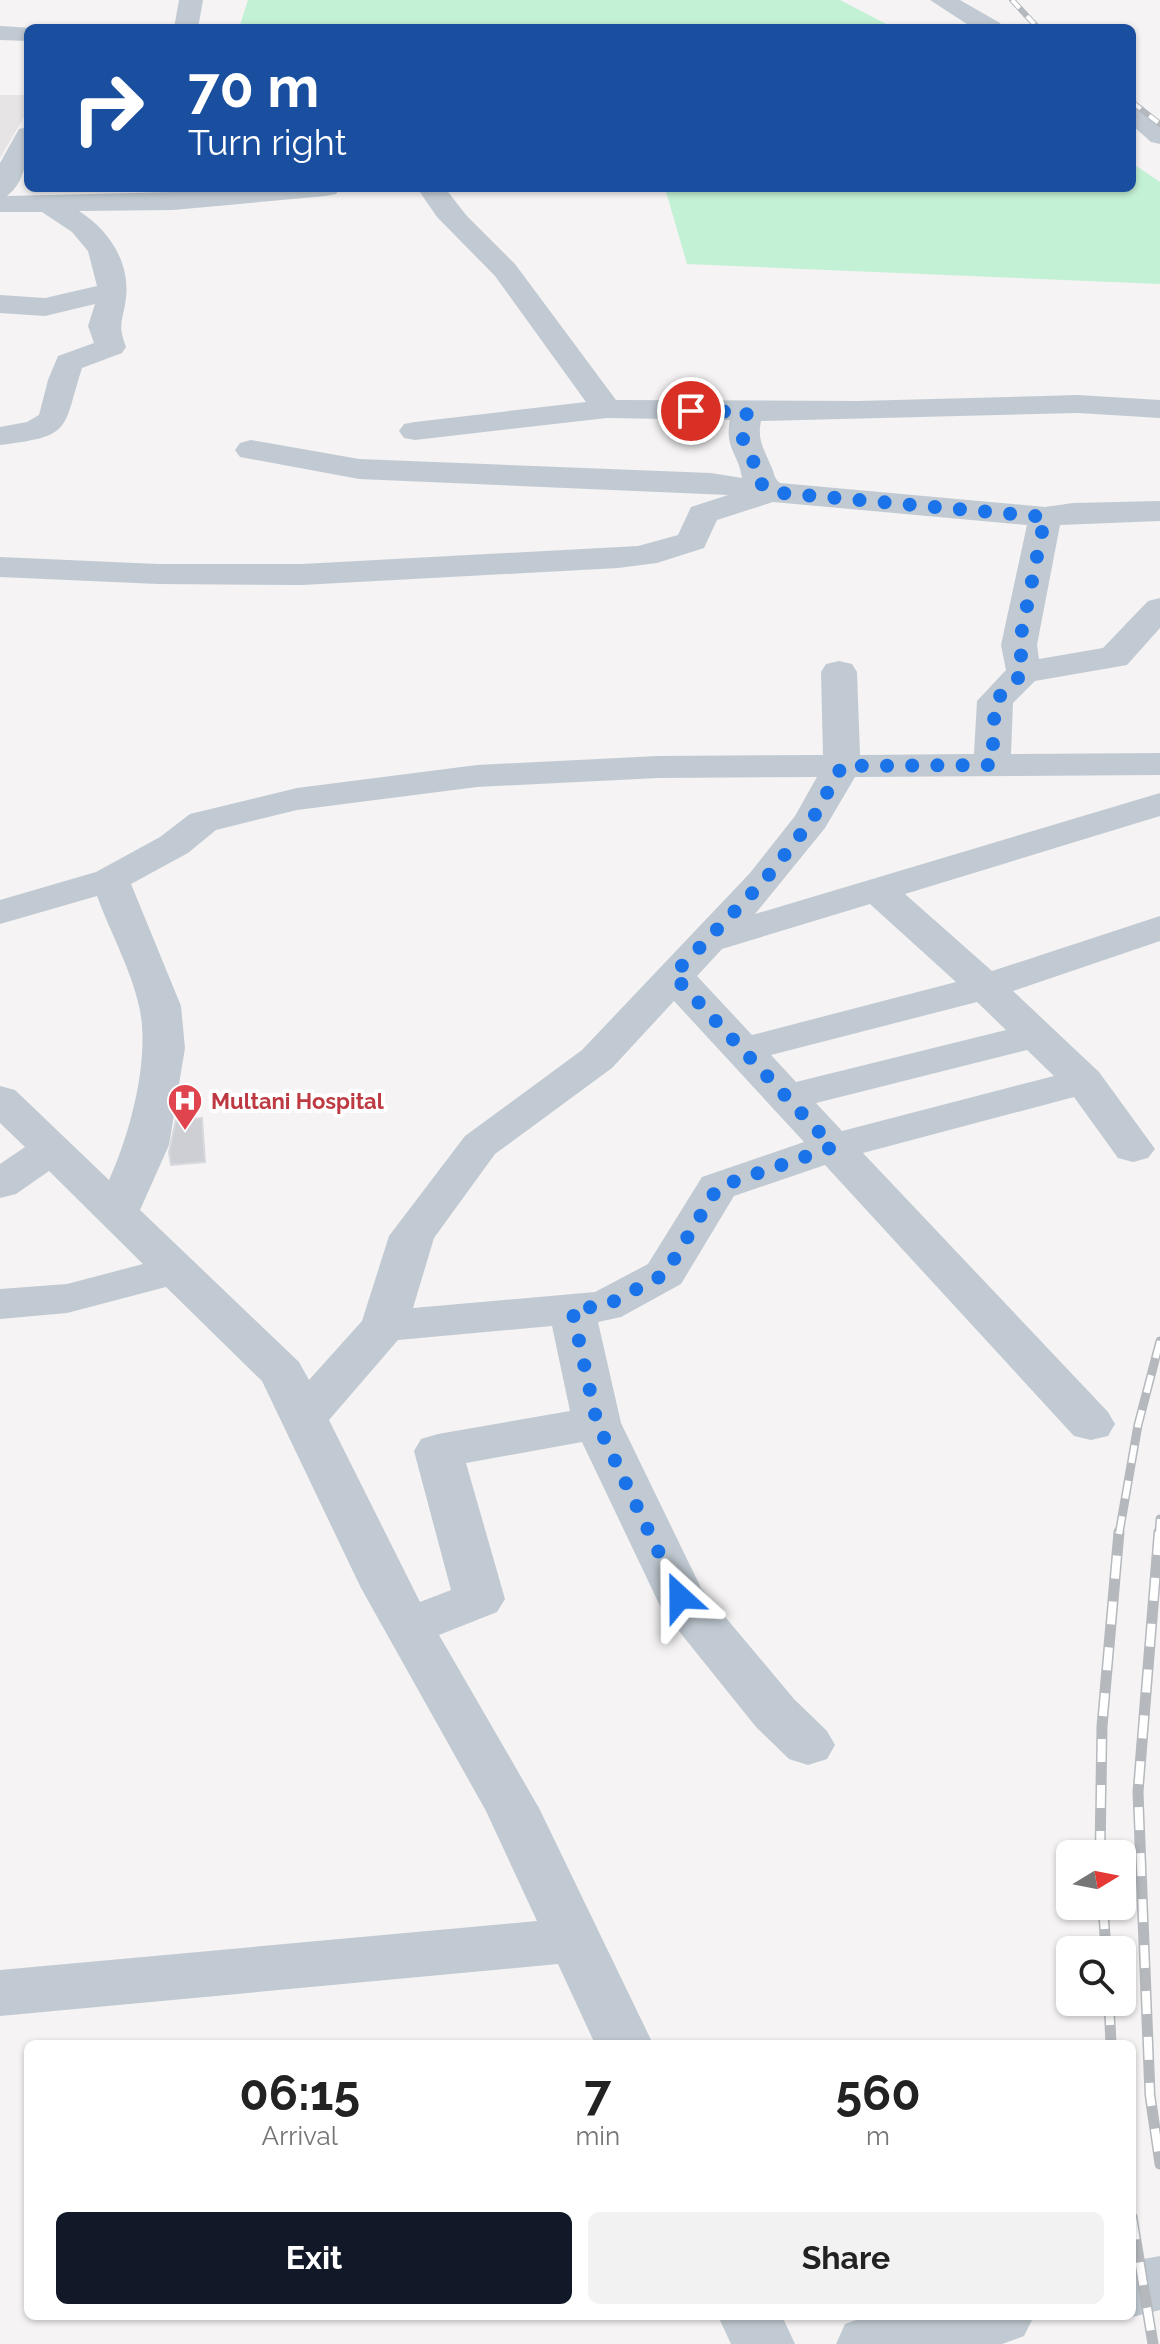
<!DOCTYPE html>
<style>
:root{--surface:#fff;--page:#f2f2f2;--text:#222;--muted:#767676;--accent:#111827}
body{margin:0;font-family:Raleway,sans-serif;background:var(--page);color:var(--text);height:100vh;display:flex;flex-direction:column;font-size:30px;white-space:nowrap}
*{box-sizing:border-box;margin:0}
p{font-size:26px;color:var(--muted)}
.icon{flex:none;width:44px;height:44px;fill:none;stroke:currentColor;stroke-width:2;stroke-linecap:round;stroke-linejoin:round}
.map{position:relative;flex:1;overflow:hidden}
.side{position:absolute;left:24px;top:2040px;width:1112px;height:280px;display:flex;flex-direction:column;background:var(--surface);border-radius:12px;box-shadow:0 2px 6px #0004}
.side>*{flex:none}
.hud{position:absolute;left:24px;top:24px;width:1112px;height:168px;border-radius:12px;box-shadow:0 2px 6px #0004;background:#1a4fa0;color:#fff;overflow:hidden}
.needle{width:52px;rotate:80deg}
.controls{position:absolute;left:1056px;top:1840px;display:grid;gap:16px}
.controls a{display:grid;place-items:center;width:80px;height:80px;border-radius:12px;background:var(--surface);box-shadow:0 2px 6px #0004;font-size:40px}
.pin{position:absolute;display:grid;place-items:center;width:68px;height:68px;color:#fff;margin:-34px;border:4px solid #fff;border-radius:50%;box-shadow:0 2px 8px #0007}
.me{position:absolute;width:88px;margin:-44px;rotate:336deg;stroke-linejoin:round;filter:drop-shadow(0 0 6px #0008)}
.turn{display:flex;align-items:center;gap:28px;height:168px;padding:0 32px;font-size:36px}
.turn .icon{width:104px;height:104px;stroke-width:2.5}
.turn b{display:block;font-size:56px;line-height:68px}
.eta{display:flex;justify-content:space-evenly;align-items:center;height:136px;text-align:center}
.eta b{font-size:48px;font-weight:700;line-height:56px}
.button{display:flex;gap:16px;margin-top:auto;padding:16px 32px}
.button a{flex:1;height:92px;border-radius:12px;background:var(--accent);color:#fff;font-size:32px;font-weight:700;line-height:92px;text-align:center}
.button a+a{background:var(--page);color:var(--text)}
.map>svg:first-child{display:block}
.education{fill:#e6e4e5}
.green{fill:#c3f1d5}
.building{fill:#cdcfd5;stroke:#d7d9de;stroke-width:2}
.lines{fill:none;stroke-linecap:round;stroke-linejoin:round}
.minor{fill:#c1cad2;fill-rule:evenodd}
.rail-far2-casing{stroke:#b5b8bd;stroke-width:6}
.rail-far1-casing{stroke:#b5b8bd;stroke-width:9}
.rail-casing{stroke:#b5b8bd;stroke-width:11}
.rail-far2{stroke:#fff;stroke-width:4;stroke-dasharray:11;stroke-linecap:butt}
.rail-far1{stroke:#fff;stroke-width:6;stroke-dasharray:18;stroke-linecap:butt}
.rail{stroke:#fff;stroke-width:8;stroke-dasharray:23;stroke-linecap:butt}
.route{stroke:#1a73e8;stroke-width:14;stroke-dasharray:0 25.2}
.labels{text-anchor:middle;stroke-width:8;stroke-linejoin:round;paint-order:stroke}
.health-label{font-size:22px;font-weight:bold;fill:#be3a42;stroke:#fff;text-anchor:start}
</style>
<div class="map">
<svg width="1160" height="2344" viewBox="0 0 1160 2344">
<rect width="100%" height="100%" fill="#f5f3f3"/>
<path class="education" d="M0 95H28V110L0 158Z"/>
<path class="green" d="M248 0H840L894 28H239Z
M1132 163 1160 182V284L687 264 665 188H1132Z"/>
<path class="building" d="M202 1118 205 1162 171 1165 169 1152 176 1120Z"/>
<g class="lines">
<path class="minor" d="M179 0H203L198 28H174Z
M930 0H960L1000 23 1003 28H973Z
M0 26 34 28H28V41L0 40Z
M1132 103 1141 105 1160 122V144L1151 142 1132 125Z
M28 127C28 151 28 180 7 196L340 188 336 194 326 196 173 210 79 211C109 230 130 262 126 298 123 322 117 323 126 347L122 353 82 368C62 430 74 436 0 445V427L27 422 39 415 48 380 58 356 94 343 88 326 95 304 45 316 0 313V295L45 298 97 286 88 251 72 232 42 212H0V163L19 129Z
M417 188H445L466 215 515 264 616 400 858 401 1078 395 1160 400V418L1078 413 761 421C757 441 764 448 771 466 775 474 773 477 780 483L1045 507 1073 503 1160 501V521L1060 525 1037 645 1039 659 1103 648 1148 601 1160 598V628L1127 665 1035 681 1013 703 1011 754 1160 753V775L855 777 825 828 755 914 1160 793V816L905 894 992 971 1160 916V941L1013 991 1099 1072 1155 1149 1148 1158 1133 1162 1118 1158 1074 1097 863 1153 1108 1412 1115 1424 1108 1436 1091 1440 1074 1436 825 1165 734 1196 681 1284 621 1317 598 1322 621 1423 701 1588 794 1699 827 1731 835 1745 827 1759 808 1765 789 1759 756 1727 662 1610 582 1442 466 1463 505 1599 497 1612 439 1635 539 1808 653 2044H595L558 1964 0 2016V1970L537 1921 486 1811 361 1588 262 1381 166 1287 67 1313 0 1319V1289L67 1284 143 1264 49 1171 16 1194 0 1198V1164L25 1147 0 1123V1086L15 1090 109 1180C130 1134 151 1057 139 1006 131 969 110 932 97 896L0 924V900L96 872 160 837 190 814 297 788 477 765 658 756 823 755 821 672 826 664 839 661 852 664 857 672 860 755 974 754 977 701 1006 670 1001 645 1027 525 773 502 717 520 704 548 657 563 618 568 302 585 158 584 0 577V557L158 564H302L638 546 678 535 691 507 728 495 359 479 240 457 235 450 240 443 251 440 359 459 711 473 742 478C739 454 724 448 730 420L607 418 415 440 404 438 399 431 404 424 415 422 586 402 495 276 437 217ZM817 777 795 816 750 873 582 1050 465 1136 389 1236 362 1321 309 1380 299 1362 140 1210 169 1145 185 1048 181 1006 131 884 188 853 216 830 297 810 477 787 658 778ZM870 904 956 982 752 1035 697 976 722 949ZM674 1001 804 1142 702 1177 648 1264 595 1292 413 1308 434 1238 495 1154 612 1068ZM977 1002 1006 1030 796 1082 771 1055ZM1027 1050 1054 1076 842 1131 816 1103ZM552 1326 570 1411 438 1434 421 1439 414 1451 451 1590 420 1602 329 1420 398 1340Z
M1160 2256V2310L1132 2317 1131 2316 1132 2261Z
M718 2316H782L795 2344H731Z
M867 2316H1034L1024 2336 1002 2344H836L845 2324Z"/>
<defs>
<path id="rail-far2" d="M1012 0 1038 28
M1132 102 1160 124"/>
<path id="rail-far1" d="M1119 1534 1138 1425 1160 1341
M1159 1534 1160 1519"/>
<path id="rail" d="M1159 1532 1138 1792 1150 2095 1160 2164
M1100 1854 1102 1726 1119 1532
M1103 1906 1106 1950
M1109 2002 1111 2044
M1132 2217 1153 2344"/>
</defs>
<use href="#rail-far2" class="rail-far2-casing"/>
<use href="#rail-far1" class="rail-far1-casing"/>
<use href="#rail" class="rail-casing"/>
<use href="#rail-far2" class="rail-far2"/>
<use href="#rail-far1" class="rail-far1"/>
<use href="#rail" class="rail"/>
</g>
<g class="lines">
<path class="route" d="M680 1597 597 1423 572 1309 605 1306 665 1274 718 1187 833 1147 673 975 764 881 812 820 842 766 992 765 995 701 1024 672 1019 645 1045 517 771 492 758 481C758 461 750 461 744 445 741 435 745 423 747 412L691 411"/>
</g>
<defs>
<symbol id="hospital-pin" viewBox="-11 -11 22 30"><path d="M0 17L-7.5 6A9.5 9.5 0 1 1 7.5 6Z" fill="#e0444e" stroke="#fff"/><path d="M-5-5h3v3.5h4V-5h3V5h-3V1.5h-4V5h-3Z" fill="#fff"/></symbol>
</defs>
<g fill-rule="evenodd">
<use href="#hospital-pin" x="165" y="1081" width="40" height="54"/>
</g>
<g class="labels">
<g class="health-label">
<text x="211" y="1109">Multani Hospital</text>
</g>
</g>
</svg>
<div class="controls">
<a><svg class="needle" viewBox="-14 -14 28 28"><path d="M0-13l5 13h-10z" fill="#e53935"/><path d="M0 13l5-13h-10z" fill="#767676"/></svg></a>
<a><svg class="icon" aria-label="search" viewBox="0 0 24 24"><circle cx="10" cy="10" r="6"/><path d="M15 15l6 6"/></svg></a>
</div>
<div class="pin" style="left:691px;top:411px;background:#d93025"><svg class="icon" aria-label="arrive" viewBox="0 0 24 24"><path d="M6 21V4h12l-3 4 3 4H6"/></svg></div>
<svg class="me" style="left:680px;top:1597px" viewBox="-20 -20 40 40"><path d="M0-17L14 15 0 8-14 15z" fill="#1a73e8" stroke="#fff" stroke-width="4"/></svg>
<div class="hud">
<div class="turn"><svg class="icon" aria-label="right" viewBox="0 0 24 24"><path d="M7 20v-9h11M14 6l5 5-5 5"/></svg><div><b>70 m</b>Turn right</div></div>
</div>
<section class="side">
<div class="eta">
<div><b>06:15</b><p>Arrival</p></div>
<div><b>7</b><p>min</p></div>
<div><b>560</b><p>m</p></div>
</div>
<div class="button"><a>Exit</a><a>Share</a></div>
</section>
</div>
